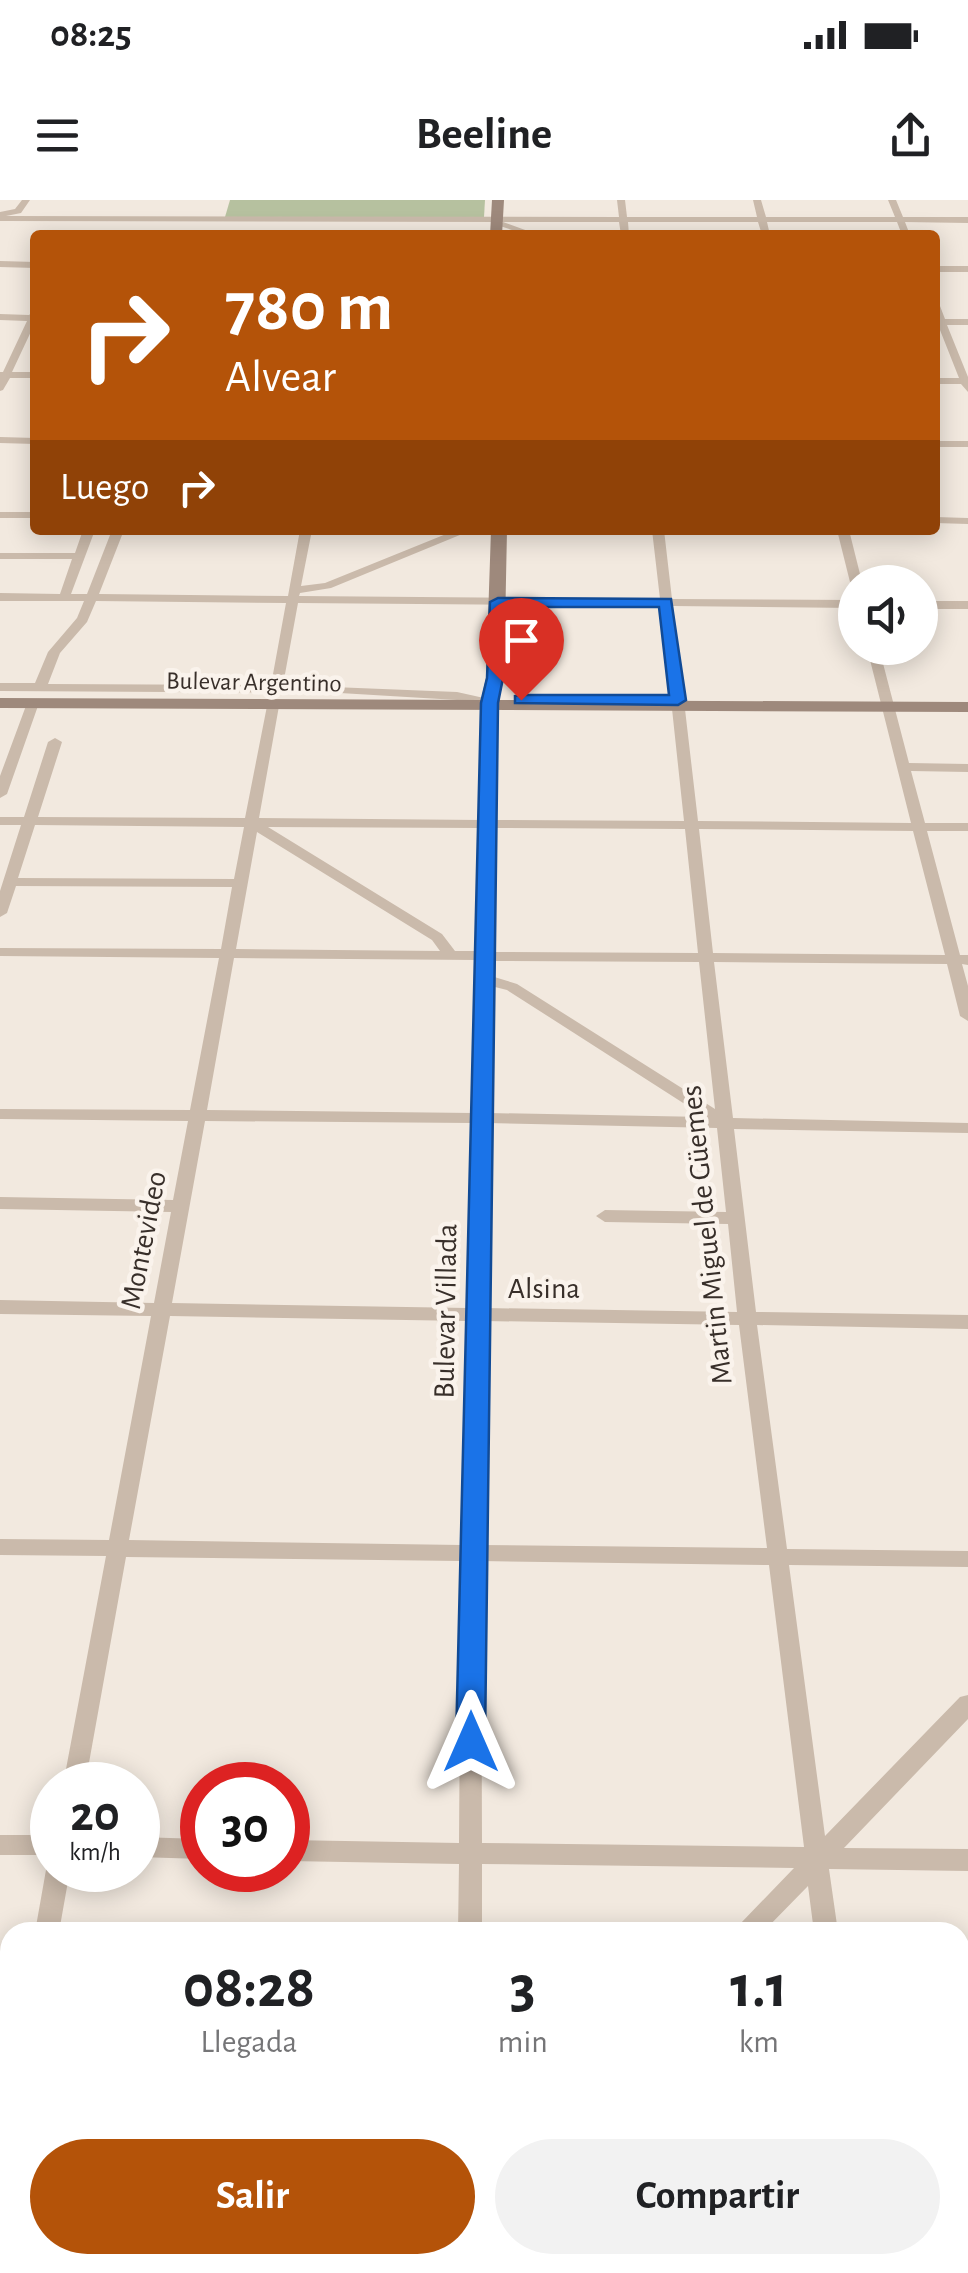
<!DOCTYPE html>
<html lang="es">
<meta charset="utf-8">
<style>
:root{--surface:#fff;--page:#f2f2f2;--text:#202124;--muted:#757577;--accent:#b45309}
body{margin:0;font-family:"Alegreya Sans",sans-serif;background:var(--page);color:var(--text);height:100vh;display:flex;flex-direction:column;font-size:38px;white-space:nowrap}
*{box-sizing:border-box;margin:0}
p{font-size:32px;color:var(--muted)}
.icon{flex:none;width:55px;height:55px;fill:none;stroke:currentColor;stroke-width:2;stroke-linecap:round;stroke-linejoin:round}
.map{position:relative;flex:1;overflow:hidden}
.panel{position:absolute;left:0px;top:1722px;width:970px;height:352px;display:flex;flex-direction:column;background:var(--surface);border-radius:30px 30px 0 0;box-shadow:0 5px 25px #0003}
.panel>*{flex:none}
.hud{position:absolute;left:30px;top:30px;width:910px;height:305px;border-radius:10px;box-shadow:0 5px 25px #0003;background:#b45309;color:#fff;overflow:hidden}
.controls{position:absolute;left:838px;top:365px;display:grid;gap:20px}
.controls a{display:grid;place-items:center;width:100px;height:100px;border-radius:50%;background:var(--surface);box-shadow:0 5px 25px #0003;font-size:50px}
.speed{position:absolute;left:30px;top:1562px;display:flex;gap:20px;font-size:50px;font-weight:700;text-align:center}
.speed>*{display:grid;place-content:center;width:130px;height:130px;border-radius:50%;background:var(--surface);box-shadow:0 5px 25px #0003;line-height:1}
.speed small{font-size:25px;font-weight:400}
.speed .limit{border:15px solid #d22;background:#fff;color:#111}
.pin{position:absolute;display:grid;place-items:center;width:85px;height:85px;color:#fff;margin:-102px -42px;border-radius:50% 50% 50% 0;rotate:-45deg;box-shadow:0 0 10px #0007}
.pin .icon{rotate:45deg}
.me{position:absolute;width:110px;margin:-55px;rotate:0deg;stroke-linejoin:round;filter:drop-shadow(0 0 8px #0008)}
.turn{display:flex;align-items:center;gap:35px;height:210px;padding:0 30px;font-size:45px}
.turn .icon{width:130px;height:130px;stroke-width:2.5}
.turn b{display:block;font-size:70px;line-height:85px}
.then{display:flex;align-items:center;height:95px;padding:0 30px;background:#0003;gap:20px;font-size:38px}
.eta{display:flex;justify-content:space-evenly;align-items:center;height:170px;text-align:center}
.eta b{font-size:60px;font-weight:700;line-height:70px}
.action{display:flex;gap:20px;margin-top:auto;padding:20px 30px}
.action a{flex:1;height:115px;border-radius:60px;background:var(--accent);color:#fff;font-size:40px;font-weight:700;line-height:115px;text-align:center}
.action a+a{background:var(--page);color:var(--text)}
.status{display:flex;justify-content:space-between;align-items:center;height:70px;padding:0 50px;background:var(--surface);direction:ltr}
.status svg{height:28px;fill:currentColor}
header{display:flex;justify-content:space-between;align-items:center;height:130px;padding:0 30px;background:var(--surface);font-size:45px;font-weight:700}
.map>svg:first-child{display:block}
.green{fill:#b6c19f}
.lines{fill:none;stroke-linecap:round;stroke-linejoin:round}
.street{fill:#cabaab;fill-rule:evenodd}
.secondary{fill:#9e897c;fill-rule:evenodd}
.route{fill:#1a73e8;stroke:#114b97;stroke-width:2.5}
.labels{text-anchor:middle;stroke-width:9;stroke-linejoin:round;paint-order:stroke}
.far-street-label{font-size:25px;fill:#382f2a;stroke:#faf3ec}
.street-label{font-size:30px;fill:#382f2a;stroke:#faf3ec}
</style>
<div class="status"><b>08:25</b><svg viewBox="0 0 49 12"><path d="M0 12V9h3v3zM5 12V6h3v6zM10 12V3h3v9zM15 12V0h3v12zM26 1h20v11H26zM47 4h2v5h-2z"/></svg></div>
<header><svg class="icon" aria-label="menu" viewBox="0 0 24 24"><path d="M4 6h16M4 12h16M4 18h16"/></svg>Beeline<svg class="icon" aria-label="share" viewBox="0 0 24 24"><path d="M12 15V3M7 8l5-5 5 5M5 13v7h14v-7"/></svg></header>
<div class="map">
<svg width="968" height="2073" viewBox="0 0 968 2073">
<rect width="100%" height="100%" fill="#f2e9df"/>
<path class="green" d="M230 0H485L484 17H225Z"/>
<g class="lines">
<path class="street" d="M22 0H30L21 13 6 16 619 17 617 0H625L627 17H757L753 0H761L766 17H895L888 0H896L903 17H968V23L905 22 910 35H902L897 22H767L770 35H762L758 22H628L629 35H621L619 22H503L539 35H527L500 26 503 22 0 21V12L15 9Z
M0 61 35 62V68L0 67Z
M935 66H968V72H935Z
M935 103 940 106 945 119H968V125H947L968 177V192L961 184H935V178H959L938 125H935Z
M35 110V123L12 172H35V178H10L3 190 0 191V172H3L27 121 0 120V114L29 115Z
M0 237 35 238V244L0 243Z
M935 241H968V247H935Z
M0 312H35V318H0Z
M935 317 968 318V324L935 323Z
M83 330H95L71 394H87L112 330H124L99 394 288 396 300 330H312L301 386 325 383 456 330H472L331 388 300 393 299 396 660 399 652 330H664L672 399 855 400V408L673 406 698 621 911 623 867 448H879L909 563 968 564V572L911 571 925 623H968V631H927L960 755H968V765L962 764 968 786V821L960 816 947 764 714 762 733 918 968 923V933L734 929 756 1112 968 1115V1129L757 1125 787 1349 968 1351V1367L789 1365 825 1636 960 1497 968 1495V1519L844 1648 968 1649V1671L829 1669 838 1732H814L808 1686 763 1732H736L740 1724 794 1668 482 1664V1732H458L459 1664 288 1661V1640L459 1643 461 1361 126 1357 85 1585H63L106 1356 0 1355V1339L109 1340 151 1116 0 1114V1100L154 1103 171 1012 0 1009V997L173 1000 188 921 0 919V909L190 910 219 758 0 756V748L221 749 232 687 16 686 7 713 0 717V691L21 625H0V617H24L48 542 55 538 62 542 38 617 245 618 267 506 273 502 279 506 259 618 480 620 483 505 457 500 340 493 0 491V483H35L48 452 77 418 84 401H0V393L60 394 72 359H0V353H75ZM96 401 286 403 271 485 48 484 60 453 87 422ZM298 403 661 406 684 621 493 620V500L457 492 283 485ZM35 625 244 627 234 679 18 678ZM268 627 479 628 476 751H455L442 734ZM493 628 685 629 698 753 491 752ZM699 629 913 631 945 755 713 753ZM257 632 432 740 440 751 236 749ZM234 758 476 760 472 913 207 910ZM491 761 699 762 715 909 517 784 491 776ZM491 786 507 790 705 917 489 913ZM205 921 472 923 467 1108 172 1103ZM488 923 717 928 726 1012 605 1010 596 1016 605 1022 728 1024 737 1112 485 1108ZM170 1116 467 1121 461 1345 129 1340ZM485 1121 739 1125 767 1348 481 1345ZM481 1361 769 1365 804 1647 482 1643Z
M837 330H849L862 382H855V385L850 382Z
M920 401H968V409H920Z
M33 499 39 503 7 594 0 598V576L27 503Z
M0 1635H52V1655H0Z
M138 1637 202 1639V1659L138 1657Z
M52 1661V1670H70L59 1732H35L46 1670Z
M10 1927V2001L0 2007V1933Z
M0 2028H10V2054H0Z
M960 2053 968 2054V2073H860L857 2065H960Z
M414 2065H467V2073H411Z"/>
<path class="secondary" d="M492 0H504L502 35H490Z
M491 330H507L504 478 499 500 968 502V512L0 508V498L481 500 486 478Z"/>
</g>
<path class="route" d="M498 398 671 399 686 500 678 505 515 503V496L521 495H669L659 407H506L503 478 498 503 485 1542 481 1551 471 1555 461 1551 456 1542 481 503 487 478 490 402Z"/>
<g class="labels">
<g class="far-street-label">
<text transform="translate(254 481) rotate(1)" y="9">Bulevar Argentino</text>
</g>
<g class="street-label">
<text transform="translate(706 1035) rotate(-96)" y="10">Martin Miguel de Güemes</text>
<text transform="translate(143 1040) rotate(-79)" y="10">Montevideo</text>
<text x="544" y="1098">Alsina</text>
<text transform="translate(445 1111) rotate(-89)" y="10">Bulevar Villada</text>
</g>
</g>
</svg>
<div class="controls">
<a><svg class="icon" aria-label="sound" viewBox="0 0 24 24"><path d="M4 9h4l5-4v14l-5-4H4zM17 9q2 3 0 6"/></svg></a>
</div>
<div class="speed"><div>20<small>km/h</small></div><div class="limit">30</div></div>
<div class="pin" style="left:521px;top:500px;background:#d93025"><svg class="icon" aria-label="arrive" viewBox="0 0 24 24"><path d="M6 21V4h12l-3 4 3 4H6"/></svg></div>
<svg class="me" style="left:471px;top:1542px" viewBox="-20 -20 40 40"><path d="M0-17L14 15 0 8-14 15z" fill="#1a73e8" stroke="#fff" stroke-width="4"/></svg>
<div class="hud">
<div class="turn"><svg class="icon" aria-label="right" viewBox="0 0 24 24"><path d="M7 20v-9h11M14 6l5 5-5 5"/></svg><div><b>780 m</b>Alvear</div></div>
<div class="then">Luego<svg class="icon" aria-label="right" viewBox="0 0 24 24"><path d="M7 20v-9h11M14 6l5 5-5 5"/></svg></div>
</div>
<section class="panel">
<div class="eta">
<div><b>08:28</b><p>Llegada</p></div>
<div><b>3</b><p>min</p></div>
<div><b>1.1</b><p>km</p></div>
</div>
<div class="action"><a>Salir</a><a>Compartir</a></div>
</section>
</div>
